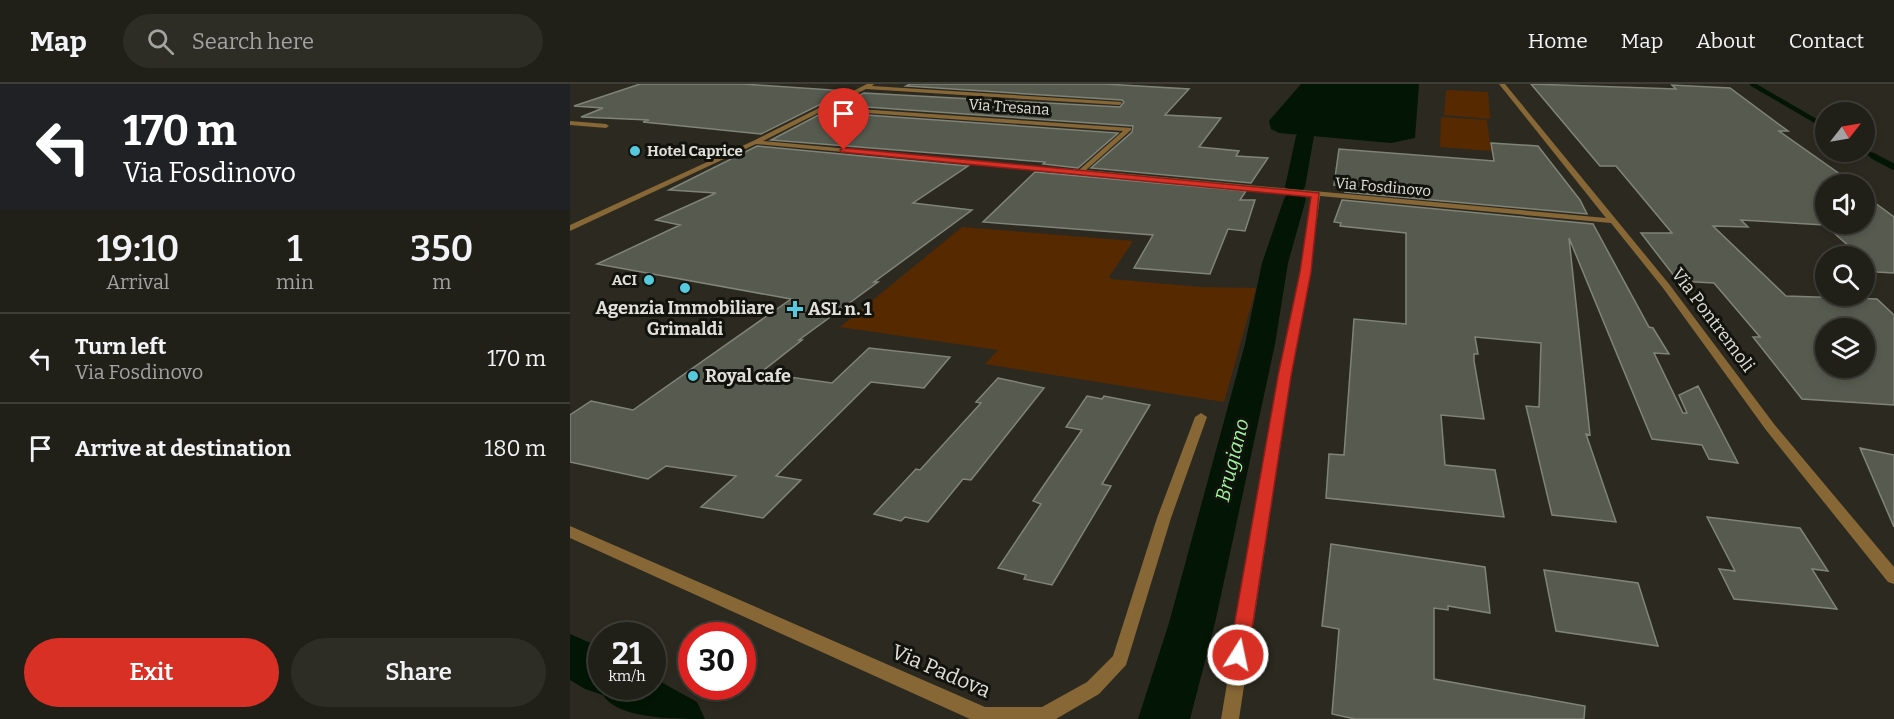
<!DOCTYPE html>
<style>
:root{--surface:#212018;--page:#2d2d25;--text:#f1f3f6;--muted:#a2a3a2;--line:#3e3e37;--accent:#d93025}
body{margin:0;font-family:Bitter,serif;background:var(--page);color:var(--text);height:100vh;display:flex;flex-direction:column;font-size:22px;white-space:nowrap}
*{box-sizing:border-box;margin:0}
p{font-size:20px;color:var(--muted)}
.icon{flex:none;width:33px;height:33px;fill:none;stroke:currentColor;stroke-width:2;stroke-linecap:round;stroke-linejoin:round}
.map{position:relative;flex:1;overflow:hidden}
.sheet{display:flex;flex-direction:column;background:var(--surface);width:570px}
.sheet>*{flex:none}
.hud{background:#202124;color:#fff;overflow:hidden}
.needle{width:39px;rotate:59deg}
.buttons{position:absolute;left:1245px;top:18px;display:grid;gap:12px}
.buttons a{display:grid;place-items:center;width:60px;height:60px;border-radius:50%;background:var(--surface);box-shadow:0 3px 9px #0003,0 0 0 2px var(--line);font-size:30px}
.speed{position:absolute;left:18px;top:538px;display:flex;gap:12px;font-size:30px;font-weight:700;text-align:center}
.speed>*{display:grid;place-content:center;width:78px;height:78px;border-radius:50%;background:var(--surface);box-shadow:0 3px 9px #0003,0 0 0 2px var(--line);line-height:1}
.speed small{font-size:15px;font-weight:400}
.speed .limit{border:9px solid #d22;background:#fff;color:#111}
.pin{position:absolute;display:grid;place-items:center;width:51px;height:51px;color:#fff;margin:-62px -26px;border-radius:50% 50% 50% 0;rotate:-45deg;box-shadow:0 0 6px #0007}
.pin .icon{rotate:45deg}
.me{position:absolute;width:66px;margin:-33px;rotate:10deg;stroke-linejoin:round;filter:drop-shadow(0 0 4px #0008)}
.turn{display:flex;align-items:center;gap:21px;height:126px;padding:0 24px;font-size:27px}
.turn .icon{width:78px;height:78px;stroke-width:2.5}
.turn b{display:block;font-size:42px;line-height:51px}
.eta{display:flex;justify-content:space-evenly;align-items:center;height:102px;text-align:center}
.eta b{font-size:36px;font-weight:600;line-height:42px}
.action{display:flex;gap:12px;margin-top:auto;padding:12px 24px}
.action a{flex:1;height:69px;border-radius:36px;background:var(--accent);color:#fff;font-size:24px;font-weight:600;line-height:69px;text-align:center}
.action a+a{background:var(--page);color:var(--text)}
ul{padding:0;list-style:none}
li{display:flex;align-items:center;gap:18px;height:90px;padding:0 24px;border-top:2px solid var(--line)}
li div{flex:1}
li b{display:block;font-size:22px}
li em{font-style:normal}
header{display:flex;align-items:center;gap:36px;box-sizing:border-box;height:84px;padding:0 30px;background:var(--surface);border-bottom:2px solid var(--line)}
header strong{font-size:28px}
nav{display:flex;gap:33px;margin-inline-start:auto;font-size:21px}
.search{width:420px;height:54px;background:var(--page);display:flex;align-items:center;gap:15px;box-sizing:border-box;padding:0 21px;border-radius:33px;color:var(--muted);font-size:22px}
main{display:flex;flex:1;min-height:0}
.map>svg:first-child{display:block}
.green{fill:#572900}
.water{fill:#031504}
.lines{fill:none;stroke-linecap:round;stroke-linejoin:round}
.stream-far1{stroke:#031504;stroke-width:4.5}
.stream{stroke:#031504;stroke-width:6}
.canal{fill:#031504;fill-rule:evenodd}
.building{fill:#565a4f;stroke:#808478;stroke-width:1.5;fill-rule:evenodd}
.minor{fill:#876736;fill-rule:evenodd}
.route{fill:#d93025;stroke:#8d1f18;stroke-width:1.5}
.poi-dot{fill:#55cadf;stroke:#13130e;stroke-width:2}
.labels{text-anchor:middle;stroke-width:6;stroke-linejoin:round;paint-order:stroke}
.far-street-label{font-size:15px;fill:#e0dfd9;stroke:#13130e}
.far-poi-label{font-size:15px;font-weight:bold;fill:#e0dfd9;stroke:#13130e;text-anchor:start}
.poi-label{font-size:18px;font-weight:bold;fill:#e0dfd9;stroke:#13130e;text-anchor:start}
.street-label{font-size:18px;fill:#e0dfd9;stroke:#13130e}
.water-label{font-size:20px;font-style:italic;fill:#9ef49f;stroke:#13130e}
.near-street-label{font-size:21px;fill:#e0dfd9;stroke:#13130e}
</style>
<header>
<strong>Map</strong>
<div class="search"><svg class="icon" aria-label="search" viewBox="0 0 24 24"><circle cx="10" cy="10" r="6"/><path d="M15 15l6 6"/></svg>Search here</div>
<nav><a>Home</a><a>Map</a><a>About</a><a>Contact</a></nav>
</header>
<main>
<section class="sheet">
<div class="hud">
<div class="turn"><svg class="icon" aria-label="left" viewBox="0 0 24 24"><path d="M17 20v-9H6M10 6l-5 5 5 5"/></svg><div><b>170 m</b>Via Fosdinovo</div></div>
</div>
<div class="eta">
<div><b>19:10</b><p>Arrival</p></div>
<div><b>1</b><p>min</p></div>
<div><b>350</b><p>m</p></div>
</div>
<ul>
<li><svg class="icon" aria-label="left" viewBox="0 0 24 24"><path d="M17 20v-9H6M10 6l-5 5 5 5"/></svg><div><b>Turn left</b><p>Via Fosdinovo</p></div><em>170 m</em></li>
<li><svg class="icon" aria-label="arrive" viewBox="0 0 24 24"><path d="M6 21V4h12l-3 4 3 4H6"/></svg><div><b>Arrive at destination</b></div><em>180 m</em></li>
</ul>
<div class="action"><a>Exit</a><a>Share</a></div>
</section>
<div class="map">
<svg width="1324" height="635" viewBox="0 0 1324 635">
<rect width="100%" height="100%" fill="#2c2a20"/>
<path class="green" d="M876 6 918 8 920 35 874 31Z
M871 33 917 36 921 67 870 63Z
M392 143 563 157 539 193 541 195 630 203 686 204 654 318 415 280 428 266 270 243Z"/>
<path class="water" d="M731 0H849L845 54 821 59 709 49 701 45 699 37Z"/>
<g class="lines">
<path class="stream-far1" d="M1182 0 1256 43
M1294 67 1306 73"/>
<path class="stream" d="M1303 72 1324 83"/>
<path class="canal" d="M735 47 741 48 744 52 735 103 732 107 726 109 733 110 736 115 718 179 705 260 645 539 620 635H568L599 539 675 260 692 179 714 115 717 110 724 109 718 107 715 103 726 52 729 48Z
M0 550 32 564V603H82V593L127 618 135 635C104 635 48 635 33 611L15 605 0 596Z"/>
</g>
<path class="building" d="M70 0H173L277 7 191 50 73 38 79 36 11 33 33 24 4 22Z
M340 0H535L619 5 595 31 651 34 629 63 669 67 666 72 698 74 681 99 521 84 562 48 563 42 268 21 294 9 550 23 554 18 552 16 336 2Z
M961 0 1106 5 1102 1 1160 4 1218 47H1209L1284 100H1256V140H1294V108L1302 113H1297L1324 133V189L1307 188 1294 177V172H1290L1255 141 1171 136 1178 143 1143 142 1216 212 1307 215 1324 231V321L1232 315 1183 253H1190L1144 199 1108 197 1071 149H1102L1046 82H1030ZM1256 244H1294V284H1256Z
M254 28 548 49 508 84 473 80 475 78 201 56Z
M921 59 968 62 1010 116 1017 130 775 108 777 102 764 101 769 65 924 77Z
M187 62 398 82 343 119 402 126 304 198H308L229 256H232L190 289 262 299 299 264 380 273 354 304 301 298 206 392 231 396 193 434 131 423 166 392 96 382 78 395 0 378V331L21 317 63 326 221 215 27 180 110 141 86 136 146 109 99 106Z
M465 88 676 107 670 116H685L675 147 658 145 640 190 564 184 583 151 413 138Z
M772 116 1023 140 1079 243 1083 244 1099 270 1084 269 1113 329H1117L1109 311 1128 302 1168 379 1139 375 1132 361 1082 355 999 154 1020 351 1016 350 1046 438 982 431 956 322 969 323 971 259 905 253 908 270H904V277L914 335 871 331 875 381 925 386 934 433 756 414 759 370 774 371 784 235 836 240V149L770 142 771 139 764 138Z
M428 294 474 304 401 396 393 395 358 438 335 433 331 437 304 430 346 385 350 386 411 319 406 318Z
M517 312 532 315 534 312 580 321 532 400 541 402 482 501 454 495 456 491 428 484 471 420 463 417 512 346 496 343Z
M1290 364 1324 371V443Z
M1137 433 1230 444 1258 487 1242 485 1267 525 1164 515 1149 485 1165 487Z
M761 460 915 483 920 529 878 522V526L864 524V595L1015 622 1014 635H785L762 630 769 545 752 542Z
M974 486 1068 499 1088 562 986 547Z"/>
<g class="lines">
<path class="minor" d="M297 0H304L302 2 552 18 550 21 296 5 260 23 561 44V46L516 86 1036 134 929 0H935L1099 200 1204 340 1324 483V500L1318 498 1196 346 1093 204 1041 139 750 112 740 188 721 292 669 635H651L709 292 730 188 742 111 186 60 0 147V141L183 57ZM254 26 553 47 509 86 193 57Z
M0 37 36 40 39 42 36 44 0 41Z
M631 329 637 333 601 434 556 581 529 610 486 635H400L0 454V442L415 623H472L517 598 543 572 587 434 625 333Z"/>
</g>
<path class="route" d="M274 64 749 109 741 188 721 292 678 571 675 577 668 580 661 577 659 571 708 292 730 188 741 113 271 68 270 66Z"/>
<g class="poi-dot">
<circle cx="65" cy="67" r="6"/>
<circle cx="79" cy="196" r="6"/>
<circle cx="115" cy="204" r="6"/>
<path d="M222 216h6v6h6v6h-6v6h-6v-6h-6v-6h6z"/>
<circle cx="123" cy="292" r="6"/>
</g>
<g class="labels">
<g class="far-street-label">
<text transform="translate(439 23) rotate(4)" y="5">Via Tresana</text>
<text transform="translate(813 103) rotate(5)" y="5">Via Fosdinovo</text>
</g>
<g class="far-poi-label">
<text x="77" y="72">Hotel Caprice</text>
<text x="67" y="201" text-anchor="end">ACI</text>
</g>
<g class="poi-label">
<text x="115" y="230" text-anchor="middle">Agenzia Immobiliare<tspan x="115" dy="21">Grimaldi</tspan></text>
<text x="238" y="231">ASL n. 1</text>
<text x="135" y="298">Royal cafe</text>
</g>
<g class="street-label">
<text transform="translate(1143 236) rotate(53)" y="6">Via Pontremoli</text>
</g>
<g class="water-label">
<text transform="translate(662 376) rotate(-76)" y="7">Brugiano</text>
</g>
<g class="near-street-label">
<text transform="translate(371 587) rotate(23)" y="7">Via Padova</text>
</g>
</g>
</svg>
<div class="buttons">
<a><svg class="needle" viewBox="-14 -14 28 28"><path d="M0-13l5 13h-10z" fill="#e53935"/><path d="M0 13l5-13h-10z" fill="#a2a3a2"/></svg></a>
<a><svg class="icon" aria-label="sound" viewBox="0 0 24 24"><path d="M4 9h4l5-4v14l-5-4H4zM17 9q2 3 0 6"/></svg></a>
<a><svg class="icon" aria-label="search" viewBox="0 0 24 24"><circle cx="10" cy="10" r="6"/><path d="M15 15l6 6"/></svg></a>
<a><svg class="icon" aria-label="layers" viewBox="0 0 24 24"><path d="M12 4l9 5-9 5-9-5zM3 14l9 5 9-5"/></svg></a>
</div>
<div class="speed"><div>21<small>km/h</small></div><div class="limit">30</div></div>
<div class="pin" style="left:274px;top:66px;background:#d93025"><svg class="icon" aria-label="arrive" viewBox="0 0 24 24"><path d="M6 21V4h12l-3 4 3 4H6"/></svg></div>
<svg class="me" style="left:668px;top:571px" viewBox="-20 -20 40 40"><circle r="17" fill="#d93025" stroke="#fff" stroke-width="3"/><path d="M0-11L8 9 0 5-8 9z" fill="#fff"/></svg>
</div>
</main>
